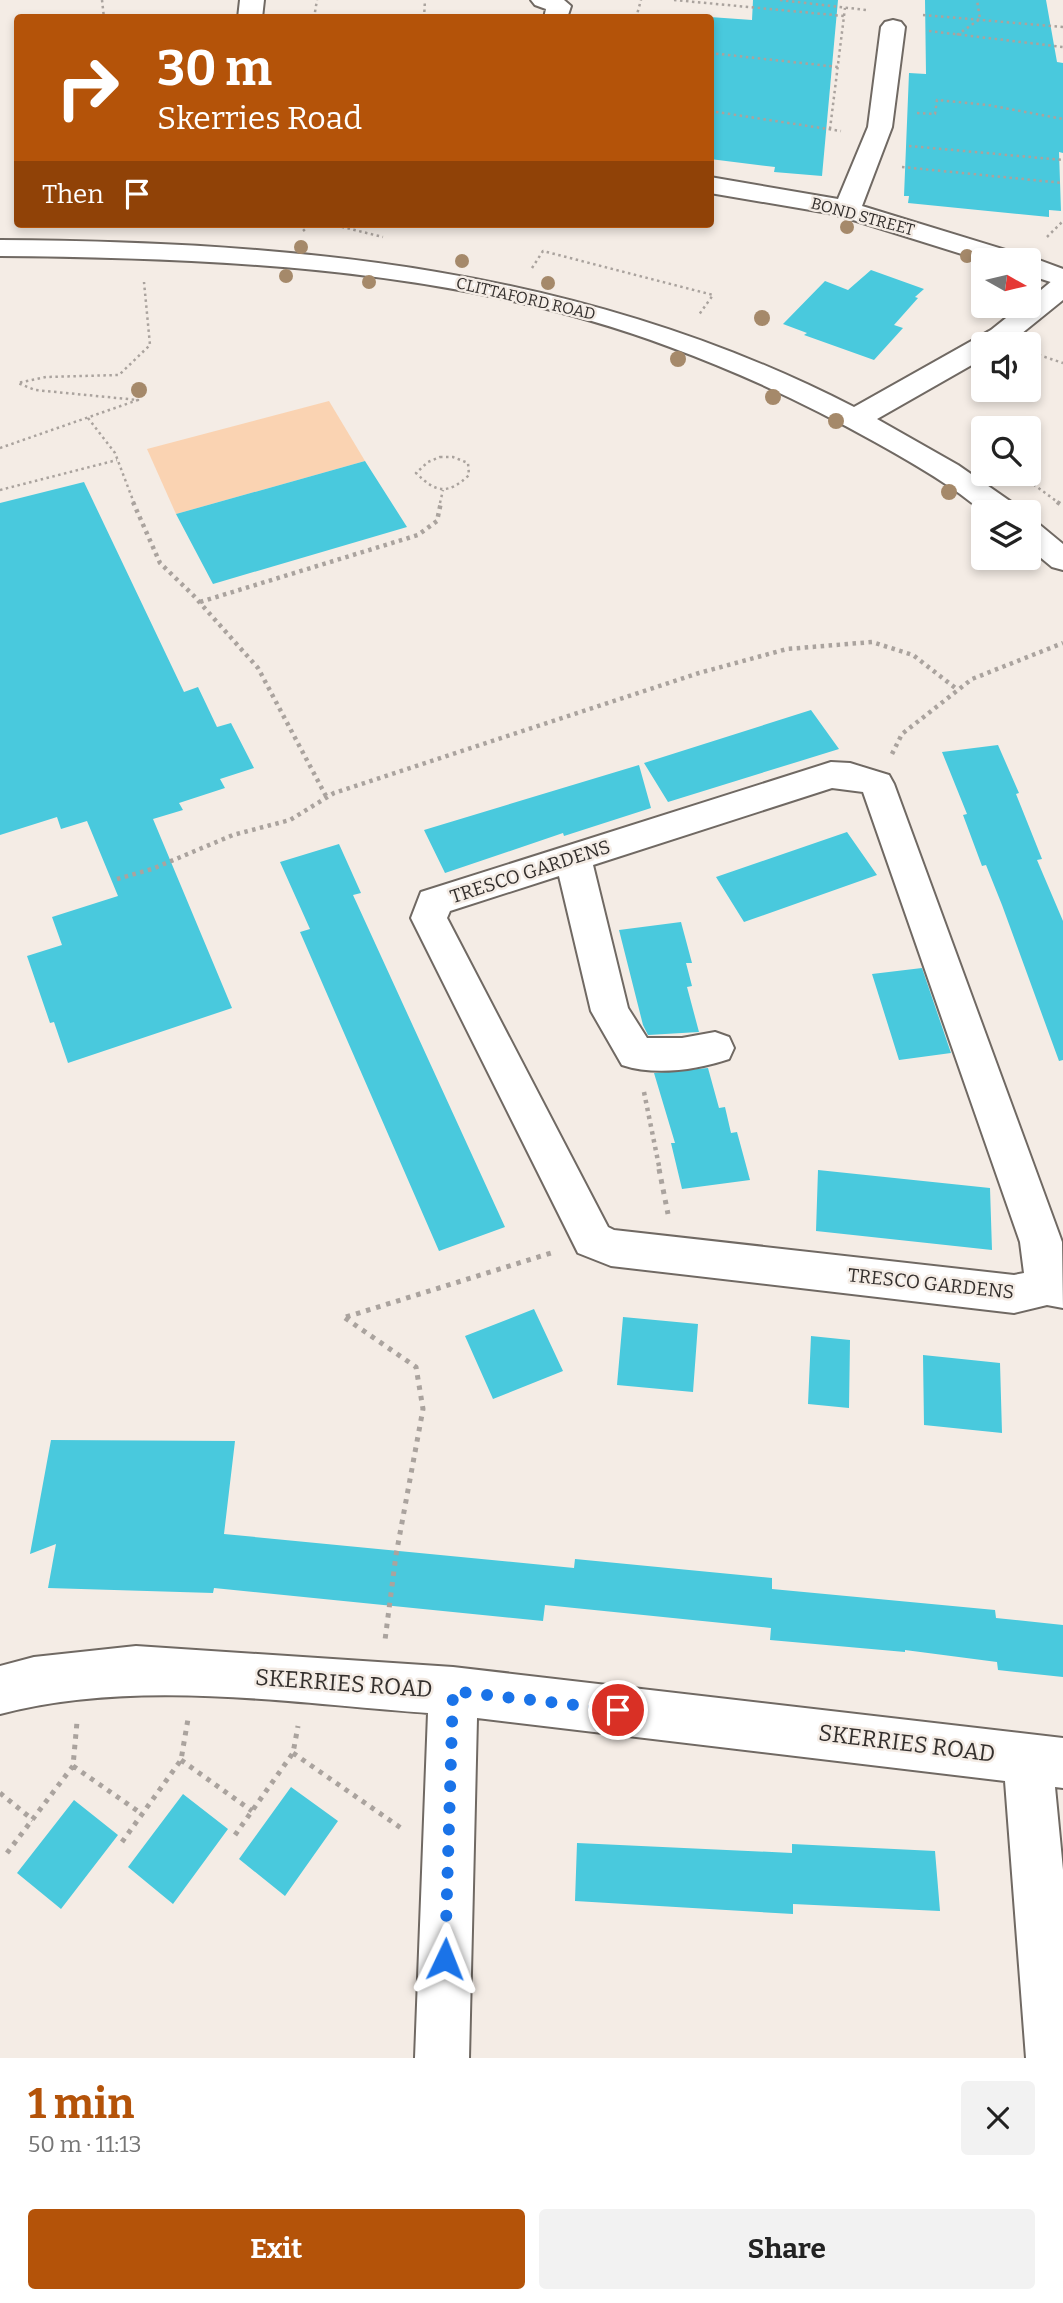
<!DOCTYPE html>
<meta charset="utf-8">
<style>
:root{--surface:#fff;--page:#f2f2f2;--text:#222;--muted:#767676;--accent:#b45309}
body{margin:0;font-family:Bitter,serif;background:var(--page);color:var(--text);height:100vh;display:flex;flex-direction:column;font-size:26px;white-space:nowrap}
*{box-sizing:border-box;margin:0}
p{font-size:23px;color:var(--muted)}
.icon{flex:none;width:38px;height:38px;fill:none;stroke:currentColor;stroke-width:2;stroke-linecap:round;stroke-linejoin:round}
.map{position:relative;height:2058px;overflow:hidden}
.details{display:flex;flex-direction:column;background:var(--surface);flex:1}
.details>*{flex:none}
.top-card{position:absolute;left:14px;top:14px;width:700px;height:214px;border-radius:7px;box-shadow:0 4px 10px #0003;background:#b45309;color:#fff;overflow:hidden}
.needle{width:46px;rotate:98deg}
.fabs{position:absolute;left:971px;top:248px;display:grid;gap:14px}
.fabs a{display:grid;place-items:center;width:70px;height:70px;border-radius:7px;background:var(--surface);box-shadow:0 4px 10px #0003;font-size:35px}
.pin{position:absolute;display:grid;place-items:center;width:60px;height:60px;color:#fff;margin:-30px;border:4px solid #fff;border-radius:50%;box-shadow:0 2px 7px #0007}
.me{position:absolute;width:77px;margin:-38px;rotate:2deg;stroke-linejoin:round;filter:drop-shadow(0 0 5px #0008)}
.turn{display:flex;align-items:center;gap:24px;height:147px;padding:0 28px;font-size:32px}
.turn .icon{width:91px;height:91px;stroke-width:2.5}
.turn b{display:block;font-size:49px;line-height:60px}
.then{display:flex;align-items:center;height:66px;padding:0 28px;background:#0003;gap:14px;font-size:26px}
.round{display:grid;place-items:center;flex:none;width:74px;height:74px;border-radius:7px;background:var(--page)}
.head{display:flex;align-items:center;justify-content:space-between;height:119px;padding:0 28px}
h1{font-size:42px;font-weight:700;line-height:52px;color:var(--accent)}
.button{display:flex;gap:14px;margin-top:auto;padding:14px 28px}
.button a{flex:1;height:80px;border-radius:7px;background:var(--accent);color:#fff;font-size:28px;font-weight:700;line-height:80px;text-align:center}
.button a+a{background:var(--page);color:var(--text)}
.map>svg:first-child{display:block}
.green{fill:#fad3b2}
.building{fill:#49c9dd}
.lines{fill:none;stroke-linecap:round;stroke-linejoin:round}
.street-casing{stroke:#706963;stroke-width:4}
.secondary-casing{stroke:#706963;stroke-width:4}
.path-far2{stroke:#aaa39e;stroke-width:2.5;stroke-dasharray:2.5 3.5;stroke-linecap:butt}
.path-far1{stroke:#aaa39e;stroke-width:4.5;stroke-dasharray:3.5 4.5;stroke-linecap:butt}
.path{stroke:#aaa39e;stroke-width:5;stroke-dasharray:4.5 6;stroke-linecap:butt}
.street{fill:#fff;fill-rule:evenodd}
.secondary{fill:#fff;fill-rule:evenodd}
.tree{fill:#a5896a}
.route{stroke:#1a73e8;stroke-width:12;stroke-dasharray:0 21.6}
.labels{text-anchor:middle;stroke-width:5;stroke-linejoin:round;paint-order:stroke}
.far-street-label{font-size:16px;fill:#332f2d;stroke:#f4ece5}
.street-label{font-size:19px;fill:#332f2d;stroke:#f4ece5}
.near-street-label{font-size:23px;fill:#332f2d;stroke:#f4ece5}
</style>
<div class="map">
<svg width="1063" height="2058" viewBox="0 0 1063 2058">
<rect width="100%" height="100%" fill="#f4ece5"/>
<path class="green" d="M329 401 365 461 176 514 147 449Z"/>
<path class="building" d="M753 0H838L822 176 774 172 775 167 710 159V17L752 20Z
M925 0H1046L1057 62 1063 63V153L1059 152 1061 211 1049 210V217L908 203 909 196H904L909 73 926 74Z
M871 270 924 289 915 297 918 298 894 325 903 328 874 360 804 335 807 333 783 324 825 281 848 290Z
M365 461 407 527 213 584 176 514Z
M84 482 184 692 198 687 217 727 231 723 254 768 220 779 225 788 179 803 183 810 153 819 232 1008 68 1063 54 1022 50 1023 27 956 62 945 52 917 118 896 87 821 61 829 57 817 0 835V503Z
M811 710 839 749 668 802 644 763Z
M998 745 1019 793 1016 794 1042 859 1037 860 1063 921V1060L1059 1061 1002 905 986 865 982 866 963 815 967 814 942 752Z
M639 765 651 808 564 836 563 833 445 873 424 830Z
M847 832 877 875 744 922 716 877Z
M339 844 361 893 353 895 505 1227 439 1251 300 932 310 929 280 862Z
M681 922 692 963H686L692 986 687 987 699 1032 648 1035 643 1025 619 930Z
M922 968 951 1053 899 1060 872 974Z
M708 1068 719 1108 725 1107 731 1133 737 1132 750 1180 682 1189 671 1143H675L654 1073Z
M818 1170 990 1188 992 1250 816 1231Z
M534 1309 563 1371 493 1399 465 1336Z
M623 1317 698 1324 693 1392 617 1385Z
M811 1336 850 1340 849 1408 808 1404Z
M923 1355 1000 1363 1002 1433 924 1425Z
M51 1440 235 1441 224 1534 574 1568 575 1559 772 1578V1589L995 1610 996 1618 1063 1625V1677L998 1670 997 1662 905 1650V1652L770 1640 771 1628 545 1605 543 1621 214 1588 213 1593 48 1588 56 1544 30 1554Z
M291 1787 338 1821 285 1896 239 1859Z
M183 1794 228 1829 173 1904 128 1867Z
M74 1800 118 1835 61 1909 17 1873Z
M577 1843 792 1853V1844L935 1851 940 1911 793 1904V1914L575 1901Z"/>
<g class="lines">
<defs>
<path id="street" d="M240 0H264L262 18H238Z
M531 0H564L571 6 567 18H544L546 9 535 5Z
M893 20 901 22 905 27 892 127 862 206 1022 255 1024 259 1039 260 1063 269V286L1029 275V261H984L834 214 710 193V177L838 199 868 127 881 27 885 22Z
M831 762 850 763 889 775 894 784 1062 1242 1063 1308 1047 1305 1014 1313 611 1266 578 1253 411 918 421 892ZM832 788 863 792 1020 1242 1024 1273 1014 1275 614 1230 608 1227 447 918 450 911 559 876 591 1011 622 1065C655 1076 696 1070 729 1059L734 1048 729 1037 715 1032 682 1038H647L628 1008 593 865Z
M136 1646 453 1667 1063 1738V1788L1055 1787 1063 1870V2058H1026L1005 1781 477 1718 469 2058H415L428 1713C290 1703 135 1678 0 1714V1666L34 1657Z"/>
<path id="secondary" d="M0 240C299 242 584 268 854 407L991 330 1021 306H1029V300L1053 280 1063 278V300L1011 342 1006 345H984V358L877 419 958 465 1017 506 1021 513C1011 513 993 516 984 511 973 505 964 496 953 489 928 472 902 457 875 442 809 405 741 373 670 347 460 268 222 258 0 256Z
M1029 522 1040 525 1063 544V570L1052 567 1029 548Z"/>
</defs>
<use href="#street" class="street-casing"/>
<use href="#secondary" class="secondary-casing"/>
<path class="path-far2" d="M102 0 104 18
M674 0 844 16
M780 0 866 10
M923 15 1063 27
M314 18 317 0
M424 18 425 0
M636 18 641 0
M929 31 1063 47
M957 35 980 19 977 0
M710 53 838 67
M710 111 841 131
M917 113 935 114 937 100 988 105 1063 119
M830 129 845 8
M909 146 1063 160
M902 167 1063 183
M330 224 383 237
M303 231 311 224
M1047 237 1063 221
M532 268 543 251 713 295 698 316
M1033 353 1063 363
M88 418 115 453 134 503
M0 448 138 400 35 390 18 383 46 377 119 375 150 345 144 282
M440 457H453L468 463 469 475C448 495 436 493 416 473L428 462Z
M1019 474 1059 503
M0 490 117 460
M440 503 443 490"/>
<path class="path-far1" d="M133 502 160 563 193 595 258 668 327 798
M1057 502 1063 506
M200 602 418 535 437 521 441 502
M892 754 902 734 972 679 1063 643
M117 879 152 869 233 835 290 820 334 793 699 673 787 649 872 642 913 655 958 690
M644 1092 660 1171"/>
<path class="path" d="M659 1169 668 1214
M346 1317 551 1253
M345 1318 416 1367 423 1409 396 1555 385 1640
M293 1753 401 1828
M181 1760 252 1811
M73 1766 142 1814
M0 1793 33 1820
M235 1835 293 1753 298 1726
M122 1842 181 1760 188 1719
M7 1853 73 1766 77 1722"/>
<use href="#street" class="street"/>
<use href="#secondary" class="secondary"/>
</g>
<g class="tree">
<circle cx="847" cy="227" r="7"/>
<circle cx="301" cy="247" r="7"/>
<circle cx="967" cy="256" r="7"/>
<circle cx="462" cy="261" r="7"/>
<circle cx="286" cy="276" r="7"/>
<circle cx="369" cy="282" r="7"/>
<circle cx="548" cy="283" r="7"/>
<circle cx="762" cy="318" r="8"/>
<circle cx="678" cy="359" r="8"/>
<circle cx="139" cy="390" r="8"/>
<circle cx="773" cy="397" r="8"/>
<circle cx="836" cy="421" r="8"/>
<circle cx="949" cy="492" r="8"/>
</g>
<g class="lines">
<path class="route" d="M445 1959 453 1691 618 1710"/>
</g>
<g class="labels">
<g class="far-street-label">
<text transform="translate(863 216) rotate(15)" y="6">BOND STREET</text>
<text transform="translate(526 298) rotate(13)" y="6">CLITTAFORD ROAD</text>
</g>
<g class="street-label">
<text transform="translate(530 871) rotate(-18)" y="7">TRESCO GARDENS</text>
<text transform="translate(931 1283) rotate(6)" y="7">TRESCO GARDENS</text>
</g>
<g class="near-street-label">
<text transform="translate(344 1683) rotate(4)" y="8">SKERRIES ROAD</text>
<text transform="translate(907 1743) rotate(7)" y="8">SKERRIES ROAD</text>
</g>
</g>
</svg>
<div class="fabs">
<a><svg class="needle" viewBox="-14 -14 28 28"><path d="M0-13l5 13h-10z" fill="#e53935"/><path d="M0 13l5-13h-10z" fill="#767676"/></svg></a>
<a><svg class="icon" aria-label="sound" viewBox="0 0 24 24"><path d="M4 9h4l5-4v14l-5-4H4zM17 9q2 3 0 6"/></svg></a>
<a><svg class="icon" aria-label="search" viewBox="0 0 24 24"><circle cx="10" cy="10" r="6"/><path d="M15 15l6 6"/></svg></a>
<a><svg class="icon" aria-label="layers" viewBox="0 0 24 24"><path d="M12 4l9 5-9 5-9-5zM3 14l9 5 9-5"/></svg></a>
</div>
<div class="pin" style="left:618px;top:1710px;background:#d93025"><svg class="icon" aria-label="arrive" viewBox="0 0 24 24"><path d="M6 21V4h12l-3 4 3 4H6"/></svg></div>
<svg class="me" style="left:445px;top:1959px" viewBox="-20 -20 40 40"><path d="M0-17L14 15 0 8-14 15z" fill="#1a73e8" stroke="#fff" stroke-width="4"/></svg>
<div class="top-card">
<div class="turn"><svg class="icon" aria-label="right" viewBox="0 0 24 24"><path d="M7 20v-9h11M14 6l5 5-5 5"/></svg><div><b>30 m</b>Skerries Road</div></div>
<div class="then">Then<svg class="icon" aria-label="arrive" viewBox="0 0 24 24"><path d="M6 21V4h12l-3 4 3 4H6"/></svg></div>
</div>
</div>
<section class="details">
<div class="head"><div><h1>1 min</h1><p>50 m · 11:13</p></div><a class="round"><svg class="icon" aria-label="close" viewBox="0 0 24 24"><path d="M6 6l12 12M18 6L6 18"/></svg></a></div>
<div class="button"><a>Exit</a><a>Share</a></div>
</section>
